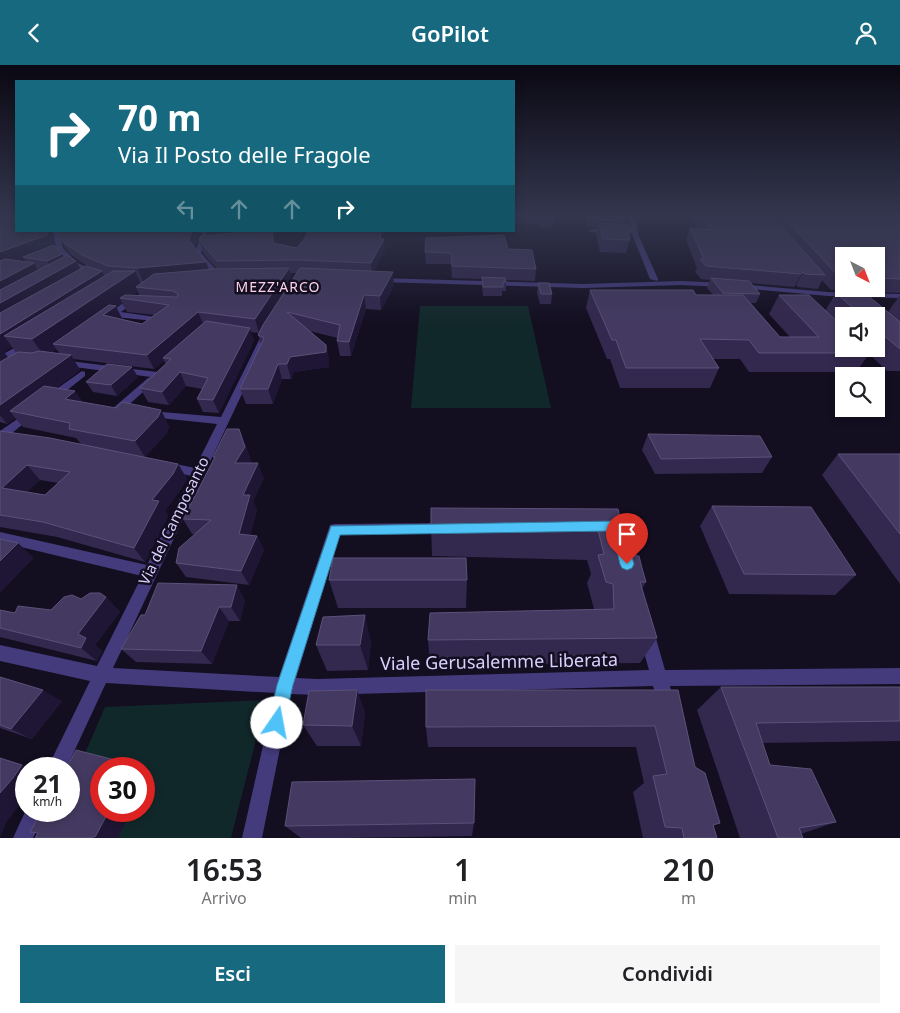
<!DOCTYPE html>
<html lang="it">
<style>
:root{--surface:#fff;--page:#f6f6f6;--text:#202124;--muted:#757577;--accent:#17697f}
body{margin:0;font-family:"Noto Sans",sans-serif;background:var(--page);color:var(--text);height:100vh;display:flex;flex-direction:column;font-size:19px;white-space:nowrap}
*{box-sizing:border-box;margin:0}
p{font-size:16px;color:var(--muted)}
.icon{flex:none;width:28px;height:28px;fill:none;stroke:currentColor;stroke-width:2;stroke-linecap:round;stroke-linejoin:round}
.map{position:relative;height:773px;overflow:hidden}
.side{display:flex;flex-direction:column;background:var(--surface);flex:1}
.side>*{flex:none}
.guide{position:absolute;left:15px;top:15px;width:500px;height:152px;border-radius:0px;box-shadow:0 2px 8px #0003;background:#17697f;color:#fff;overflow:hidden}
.needle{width:32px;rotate:138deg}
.fabs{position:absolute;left:835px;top:182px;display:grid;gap:10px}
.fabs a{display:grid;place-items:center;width:50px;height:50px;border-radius:0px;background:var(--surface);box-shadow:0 2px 8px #0003;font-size:25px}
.speed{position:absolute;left:15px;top:692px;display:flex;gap:10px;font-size:25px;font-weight:700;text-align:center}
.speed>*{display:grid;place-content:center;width:65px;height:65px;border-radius:50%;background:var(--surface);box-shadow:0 2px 8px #0003;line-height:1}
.speed small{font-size:12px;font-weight:400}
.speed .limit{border:8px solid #d22;background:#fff;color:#111}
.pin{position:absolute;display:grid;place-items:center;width:42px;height:42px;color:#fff;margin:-51px -21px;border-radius:50% 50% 50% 0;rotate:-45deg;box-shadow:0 0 5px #0007}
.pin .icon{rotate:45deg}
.me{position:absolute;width:55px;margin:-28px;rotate:12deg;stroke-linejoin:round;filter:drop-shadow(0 0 4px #0008)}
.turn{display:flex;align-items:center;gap:18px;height:105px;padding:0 20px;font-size:22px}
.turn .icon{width:65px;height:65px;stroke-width:2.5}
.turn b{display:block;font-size:35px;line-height:42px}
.lanes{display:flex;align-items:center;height:48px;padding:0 20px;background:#0003;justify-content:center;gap:25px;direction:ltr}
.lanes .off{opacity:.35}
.eta{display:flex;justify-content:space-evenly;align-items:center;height:85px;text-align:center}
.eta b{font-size:30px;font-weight:600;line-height:35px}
.action{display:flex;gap:10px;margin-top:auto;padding:10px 20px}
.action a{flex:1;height:58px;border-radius:0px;background:var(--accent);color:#fff;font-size:20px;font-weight:600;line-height:58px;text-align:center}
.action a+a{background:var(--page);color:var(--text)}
header{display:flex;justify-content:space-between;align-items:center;height:65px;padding:0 20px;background:var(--accent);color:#fff;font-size:22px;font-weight:600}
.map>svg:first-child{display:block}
.green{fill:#11282a}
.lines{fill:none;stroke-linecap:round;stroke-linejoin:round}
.minor{fill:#443b7d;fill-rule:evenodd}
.wall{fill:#33284e;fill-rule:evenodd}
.shaded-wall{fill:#1e1634}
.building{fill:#443a61;stroke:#5c5179;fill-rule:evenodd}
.route{fill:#4fc3f7;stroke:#337fa1}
.labels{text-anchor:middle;stroke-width:5;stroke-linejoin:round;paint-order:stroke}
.far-neighbourhood-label{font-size:14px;letter-spacing:1px;fill:#fdd2e9;stroke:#130e20}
.street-label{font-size:15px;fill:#d9d0fd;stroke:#130e20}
.near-street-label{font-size:18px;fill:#d9d0fd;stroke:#130e20}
</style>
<header><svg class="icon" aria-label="back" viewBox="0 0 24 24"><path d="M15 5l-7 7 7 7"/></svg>GoPilot<svg class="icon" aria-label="person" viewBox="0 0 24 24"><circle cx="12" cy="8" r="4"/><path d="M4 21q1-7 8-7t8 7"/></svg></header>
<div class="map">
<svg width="900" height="773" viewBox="0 0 900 773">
<rect width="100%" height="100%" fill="#130e20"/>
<path class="green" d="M420 241H528L551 343H411Z
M266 635 231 773H105L119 746H144V704H129L83 693 105 642Z"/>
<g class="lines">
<path class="minor" d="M629 151H635L638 169 658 214 657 216 650 214 632 169Z
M592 164 612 165 615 167 612 169 590 167 589 166Z
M53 166H59L63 183 76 197 99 209V213C87 213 65 195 58 186 55 181 54 172 53 166Z
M203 166H209L201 188 222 211V215H216L195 188Z
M377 213 583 219 681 216 724 218 728 220 724 222 681 220 583 223 380 217 376 215Z
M737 219 828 227 900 229V233L828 231 740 223 736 221Z
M134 230 141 232 121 247 162 253H165V257L115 252 110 256H104V252Z
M268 262 272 265 113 603 279 612 330 460 335 459 446 458 451 459 452 463 451 467 446 468 340 469 296 613 317 614 649 605 639 570 642 565 647 563 652 565 655 570 665 605 900 603V619L670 621 674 638 672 644 666 646 660 644 653 621 317 630 291 629 262 773H242L275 628 106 618 66 704H47L90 616 0 596V580L97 601 142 511 0 477V467L147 500 191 411 162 404 160 401 162 398 166 397 195 403 217 359 150 352 145 349 150 346 221 352 264 265Z
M26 276 29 277V281L0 298V291Z
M62 295 157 307 162 310 157 313 151 312 156 315 154 317 123 345V349L112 348 111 346 112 344 148 313 151 312 59 300V296Z
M82 306 85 307V311L56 334H48L47 332 48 330Z
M29 346 33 347 34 349 33 351 12 368 17 369 18 372 17 375 13 376 0 373V366Z
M26 745 46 746 33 773H13Z"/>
</g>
<path class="wall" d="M0 151 16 166H52L54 181 64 192 76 196 81 204 87 201 70 189 65 182 58 170 195 183 206 197 209 204H217L203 188 199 175 206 170 205 166H275V179L297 183 305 173 308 166H384L383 174 385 186 374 206 394 221 381 245 366 244 351 291H340L337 276 338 273 309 266 326 280 329 295V302L294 307 291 314H282L273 339H246L240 324 261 280 258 270 259 268 251 267 254 276 219 348 203 347 197 334 202 324 186 321 169 340 148 337 140 323 166 299 164 296 154 304 73 294 80 305 56 323 83 337 169 361 167 368 145 392 106 384 178 399 187 414 181 424 165 446 168 451 145 497 57 472 0 462V366L81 379 76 373 23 362 15 353 7 359 0 357ZM24 194 26 197 18 196ZM290 208H297L292 216ZM138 227 139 230H133ZM122 238 127 247 154 250 142 259 123 255 116 242ZM12 282 16 288 8 293 4 287ZM56 284 60 289 51 288ZM40 415 58 418 45 430 27 427Z
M514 151H552L554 154 552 162H539L537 158 514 159Z
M585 151H624L625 156 624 159 632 167 626 188 600 187 596 170 598 163 586 162Z
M689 151H900V228L831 225 822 215 818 224 798 222 796 220 794 222 751 218 760 229 756 238H751L780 272H790L769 249 779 230 825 246 836 228 888 247 900 230V306H887L869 289 856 307H749L740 294H713L719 303 710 323H620L610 294H607L586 243 590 225 713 230 707 223 710 215 701 214 695 207 697 203 686 175 690 163 699 164ZM844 191H876V224H844ZM844 251H876V284H844Z
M508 184 536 204 535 216 506 215V226H502V231H483L482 222V214L452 213 451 199H426L425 187Z
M538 218 552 229 551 239H540L537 228Z
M138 312 117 331 93 327 86 317Z
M648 369 772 392 762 408 655 409 642 385Z
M245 379 251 397 250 398 264 413 253 436 257 445 250 470 257 471 264 485 249 520 186 512 176 498 195 469H192L183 454 214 394 213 392Z
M838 389H900V519L822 410Z
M712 441 856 510 835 530 729 529 700 461Z
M618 444 629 490 646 517 642 524 657 573 640 598 430 600 428 575 594 544 587 518 591 509 587 495 432 491 431 462Z
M329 515H467L466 543H338Z
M106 532 120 547 95 580 102 586 97 596 0 572V545L15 548 51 545 81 534Z
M245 535 240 556H229L212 599 136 597 121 584 145 550Z
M371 577 368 605 327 606 316 580Z
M0 612 62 636 32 674 0 663Z
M721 622H900V676L762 678 770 700 836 757 801 769 803 773H740L697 645Z
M357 625 365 648 361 681H317L303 660Z
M678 625 695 702 717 773H643L633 727 644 718 636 682H428L426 662Z
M474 758 472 771 346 773H301L285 761Z"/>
<path class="shaded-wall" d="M47 166H52L54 182 23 192 24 194 0 203V187Z
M192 166H201L193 187 189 175Z
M205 166H236L238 172 208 175Z
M272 166H275L276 191 273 178Z
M381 166H384L383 176 384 174 385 186 372 210 371 198 380 174Z
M62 189 67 198 53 205 47 196Z
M76 196 83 209 0 257V238Z
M206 197 210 210 143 216 137 203Z
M34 198 41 211 0 235V216Z
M289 203 292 216 259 268 255 254Z
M102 206 109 220 4 271 12 282 4 287 13 299 0 308V269Z
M135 206 143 223 136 222 138 227 127 234 120 233 122 238 116 242 123 255 53 279 56 284 45 292 32 274Z
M393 207 394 221 381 245 380 231Z
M803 207 796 220 794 222 801 209Z
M364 230 366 244 351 291 349 277Z
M198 247 204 261 163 293 164 296 154 304 147 290Z
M250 263 254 276 219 348 213 335Z
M326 280 329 295V302L294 307 291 314 287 299 290 292Z
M71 290 80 305 21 349 10 346 15 353 7 359 0 350V340Z
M278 299 282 314 273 339 268 324Z
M132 302 138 312 117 331 111 320Z
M180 307 186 321 169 340 162 327Z
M75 326 86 341 65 334Z
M161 345 169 361 167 368 145 392 135 376Z
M239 364 245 379 251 397 242 413 235 398Z
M258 398 264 413 253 436 257 445 246 484 239 469 243 430Z
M178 399 187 414 181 424 165 446 168 451 145 497 134 483 152 435Z
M27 400 40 415 16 438 2 423Z
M257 471 264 485 249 520 241 506Z
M18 478 34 493 0 528V496Z
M237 520 245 535 240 556 231 542Z
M106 532 120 547 95 580 102 586 97 596 81 583 78 569Z
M219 542 229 556 212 599 201 586Z
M365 550 371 577 368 605 360 580Z
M43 625 62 636 32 674 11 664Z
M357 625 365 648 361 681 352 661Z
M22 700 31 704H26V733L7 756 0 773V728Z
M134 700 141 704H132Z
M144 705 150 709 144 721Z
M109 746H131L118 773H98L95 772Z"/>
<path class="building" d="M0 151H16V166H47V170L0 187Z
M538 151H552L554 154H540Z
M587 151H624L625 156 588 154Z
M702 151H772L825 210 805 209 803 207 801 209 706 201 700 194H704L690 163 712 165Z
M783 151H900V214L876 213V191H844V212H839Z
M599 158 629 160 632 167H627L630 175 603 174Z
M57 166H192L189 175 206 197 137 203 108 201 84 191 63 177 58 170Z
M236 166H272L273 178 297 183 305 173 308 166H381L380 174H384L371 198 297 195 217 196 199 175 201 171 234 168Z
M504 170 508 184 532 185 536 204 452 201 451 188 425 187 426 173Z
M54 180 62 189 47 196 23 192Z
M67 190 76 196 0 238V225Z
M5 194 34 198 0 216V196Z
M86 201 102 206 0 269V248Z
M289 203 255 254 198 247 147 290 53 279 109 240 116 241 103 250 142 259 169 240 120 233 125 230 177 232 178 229 173 226 136 222 154 209 215 204Z
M300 203 393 207 380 231 364 230 349 277 337 276 340 260 287 247 326 280V287L290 292 287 299H278L268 324H240L264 273 258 270 263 260Z
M113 206H135L32 274 4 271Z
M482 212 505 213 506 217H503V222H483Z
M711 213 749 216 760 229 723 228Z
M538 218H549L552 229H541Z
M590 225H693L696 230H743L780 272H819L779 230H809L844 263V284H866L870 288H759L749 275 700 274 719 303H626L616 275H612Z
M836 228 866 229 900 257V284L876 264V251H862Z
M206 256 250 263 213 335 197 334 208 313 180 307 162 327 140 323 171 294 163 293Z
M39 286 71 290 0 340V297L18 287 32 288Z
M107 299 132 302 111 320 86 317Z
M44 321 75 326 65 334 116 343 122 337 161 345 158 352 135 376 69 364 70 358 10 346Z
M227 364H239L245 382 235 398H258L243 430H250L239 469 257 471 241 506 176 498 179 483 211 455 183 454 215 392H213Z
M0 366 50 373 178 399 173 409 152 435 159 436 134 483 43 457 0 450ZM27 400 70 407 45 430 2 423Z
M648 369 760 371 772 392 661 394Z
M838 389H900V469Z
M712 441 811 442 856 510 744 509Z
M431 443 618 444 629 490 639 491 642 503 646 517H640L657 573 428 575 430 548 614 544 613 519 606 517 598 490 604 489 598 465 431 462Z
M0 474 18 478 0 496Z
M333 493H466L467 515H329Z
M158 518 237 520 231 542H219L201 586 121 584 141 550H145Z
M90 528H100L106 532 78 569 86 573 81 583 0 563V545L15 548 18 541 51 545 64 532 72 530 81 534Z
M365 550 360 580H316L323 552Z
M0 612 43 625 11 664 0 660Z
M721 622H900V656L756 658 770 700 811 704 836 757 799 763 803 773H778Z
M357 625 352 661 303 660 309 626Z
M426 625H678L695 702 705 708 720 758 713 760 717 773H684L682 763 665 762 653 711 667 709 655 661 426 662Z
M76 685 134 700 132 704H101V746H109L95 772H92V773H35L38 768 30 767 42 746H69V704H66Z
M0 693 22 700 13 713 0 728Z
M475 714 474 758 285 761 292 717Z"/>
<linearGradient id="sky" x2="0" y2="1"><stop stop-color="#0a0812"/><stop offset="0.58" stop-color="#33364e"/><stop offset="1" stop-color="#33364e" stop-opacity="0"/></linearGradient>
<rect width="900" height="259" fill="url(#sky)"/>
<path class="route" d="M617 456 621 457 623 461 634 499 632 503 627 505 622 503 620 499 612 466 340 470 293 620 283 664 277 667 271 664 268 658 277 620 331 461Z"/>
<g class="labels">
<g class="far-neighbourhood-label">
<text x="278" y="227">MEZZ'ARCO</text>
</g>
<g class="street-label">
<text transform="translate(174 456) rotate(-64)" y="5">Via del Camposanto</text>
</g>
<g class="near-street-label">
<text transform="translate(499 597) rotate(-1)" y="6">Viale Gerusalemme Liberata</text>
</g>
</g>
</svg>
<div class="fabs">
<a><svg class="needle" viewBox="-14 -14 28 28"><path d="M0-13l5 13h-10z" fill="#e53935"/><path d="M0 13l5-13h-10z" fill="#757577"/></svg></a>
<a><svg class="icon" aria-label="sound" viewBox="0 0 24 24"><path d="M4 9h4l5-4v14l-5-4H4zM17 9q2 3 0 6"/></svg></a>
<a><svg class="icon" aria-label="search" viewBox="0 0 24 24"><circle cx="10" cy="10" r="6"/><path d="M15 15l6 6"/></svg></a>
</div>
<div class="speed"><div>21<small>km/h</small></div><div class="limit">30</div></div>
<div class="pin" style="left:627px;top:499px;background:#d93025"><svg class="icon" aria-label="arrive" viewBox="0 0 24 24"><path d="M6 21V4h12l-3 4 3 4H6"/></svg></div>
<svg class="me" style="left:277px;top:658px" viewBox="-20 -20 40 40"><circle r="19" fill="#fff"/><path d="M0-13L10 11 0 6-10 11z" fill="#4fc3f7"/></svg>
<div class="guide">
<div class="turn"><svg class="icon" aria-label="right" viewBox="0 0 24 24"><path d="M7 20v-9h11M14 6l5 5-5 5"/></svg><div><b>70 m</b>Via Il Posto delle Fragole</div></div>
<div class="lanes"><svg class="icon off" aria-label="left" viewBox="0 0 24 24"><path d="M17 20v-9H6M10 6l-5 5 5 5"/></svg><svg class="icon off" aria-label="ahead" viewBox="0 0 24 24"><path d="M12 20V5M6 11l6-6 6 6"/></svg><svg class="icon off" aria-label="ahead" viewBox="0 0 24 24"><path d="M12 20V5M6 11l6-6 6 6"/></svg><svg class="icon" aria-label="right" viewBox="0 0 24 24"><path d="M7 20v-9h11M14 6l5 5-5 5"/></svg></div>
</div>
</div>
<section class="side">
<div class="eta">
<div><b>16:53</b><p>Arrivo</p></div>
<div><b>1</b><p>min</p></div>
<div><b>210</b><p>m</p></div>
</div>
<div class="action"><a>Esci</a><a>Condividi</a></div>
</section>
